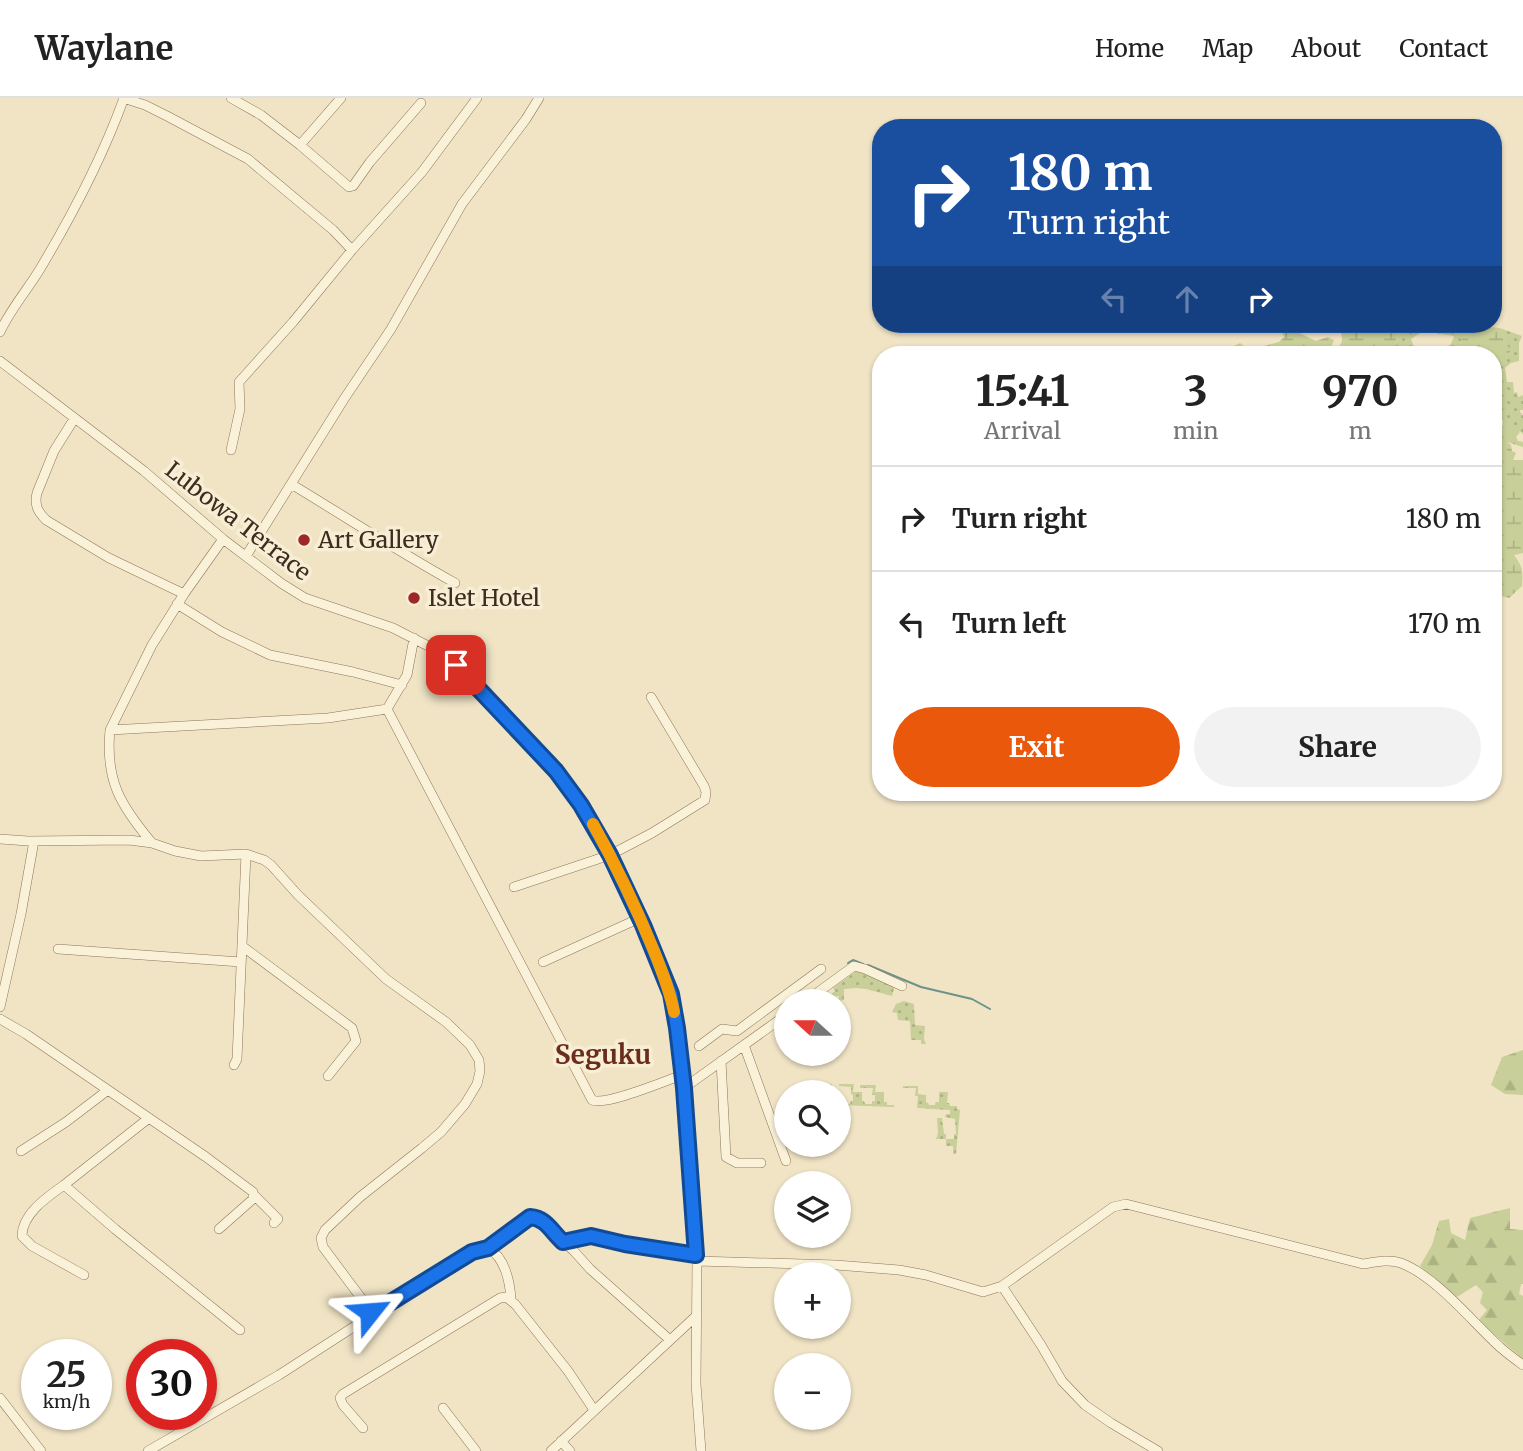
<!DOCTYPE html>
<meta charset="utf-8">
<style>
:root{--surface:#fff;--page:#f2f2f2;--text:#222;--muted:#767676;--line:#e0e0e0;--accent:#ea580c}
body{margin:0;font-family:Merriweather,serif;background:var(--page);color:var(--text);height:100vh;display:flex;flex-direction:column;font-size:26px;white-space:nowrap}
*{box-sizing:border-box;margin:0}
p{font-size:23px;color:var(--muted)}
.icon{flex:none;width:38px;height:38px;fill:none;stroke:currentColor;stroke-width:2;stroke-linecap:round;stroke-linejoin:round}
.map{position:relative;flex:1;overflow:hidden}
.drawer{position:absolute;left:872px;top:248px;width:630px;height:455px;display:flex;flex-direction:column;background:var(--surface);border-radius:28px;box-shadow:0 2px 5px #0004}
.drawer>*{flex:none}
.top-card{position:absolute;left:872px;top:21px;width:630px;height:214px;border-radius:28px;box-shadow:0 2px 5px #0004;background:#1a4fa0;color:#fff;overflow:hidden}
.needle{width:46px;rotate:291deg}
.fabs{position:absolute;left:774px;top:891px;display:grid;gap:14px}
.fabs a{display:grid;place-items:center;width:77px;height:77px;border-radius:50%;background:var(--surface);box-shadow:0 2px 5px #0004;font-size:35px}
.speed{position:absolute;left:21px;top:1241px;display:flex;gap:14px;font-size:35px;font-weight:700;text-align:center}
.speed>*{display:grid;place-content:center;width:91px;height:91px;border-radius:50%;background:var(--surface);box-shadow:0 2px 5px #0004;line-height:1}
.speed small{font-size:18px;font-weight:400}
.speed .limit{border:10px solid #d22;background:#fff;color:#111}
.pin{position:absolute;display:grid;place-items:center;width:60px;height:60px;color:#fff;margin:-30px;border-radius:14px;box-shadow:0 4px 10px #0006}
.me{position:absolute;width:77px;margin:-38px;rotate:62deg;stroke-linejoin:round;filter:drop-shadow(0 0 5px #0008)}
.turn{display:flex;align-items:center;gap:24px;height:147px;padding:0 21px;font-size:32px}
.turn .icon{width:91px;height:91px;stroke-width:2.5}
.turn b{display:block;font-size:49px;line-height:60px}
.lanes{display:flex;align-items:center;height:66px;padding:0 21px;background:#0003;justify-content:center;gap:35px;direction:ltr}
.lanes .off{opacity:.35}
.eta{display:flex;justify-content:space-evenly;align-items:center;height:119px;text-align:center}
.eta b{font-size:42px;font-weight:700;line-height:49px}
.cta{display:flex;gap:14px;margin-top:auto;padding:14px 21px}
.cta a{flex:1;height:80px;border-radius:42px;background:var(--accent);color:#fff;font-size:28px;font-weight:700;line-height:80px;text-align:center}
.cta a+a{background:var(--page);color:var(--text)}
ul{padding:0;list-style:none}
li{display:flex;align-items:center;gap:21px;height:105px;padding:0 21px;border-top:2px solid var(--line)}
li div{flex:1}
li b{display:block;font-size:26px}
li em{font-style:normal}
header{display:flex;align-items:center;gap:42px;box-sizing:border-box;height:98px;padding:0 35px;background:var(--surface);border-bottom:2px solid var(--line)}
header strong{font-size:33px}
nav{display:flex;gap:38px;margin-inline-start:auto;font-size:24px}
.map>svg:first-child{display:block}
.grass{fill:url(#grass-dots)}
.forest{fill:url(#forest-firs)}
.wetland{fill:url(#wetland-marsh)}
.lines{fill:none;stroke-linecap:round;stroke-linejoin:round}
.stream{stroke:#6c9289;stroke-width:2}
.minor-casing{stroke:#8c755a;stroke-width:10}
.minor{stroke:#faf1d9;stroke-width:9}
.route-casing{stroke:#114b97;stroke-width:18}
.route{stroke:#1a73e8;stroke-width:12}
.slow{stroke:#f59e0b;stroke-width:12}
.poi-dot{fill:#9e2727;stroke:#f7eed5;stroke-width:2.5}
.labels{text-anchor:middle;stroke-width:7;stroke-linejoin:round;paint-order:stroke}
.street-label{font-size:23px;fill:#3c2d1e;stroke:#f7eed5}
.poi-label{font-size:23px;fill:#3c2d1e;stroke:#f7eed5;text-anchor:start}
.quarter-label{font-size:26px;font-weight:bold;fill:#6a2d1c;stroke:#f7eed5}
</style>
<header>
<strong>Waylane</strong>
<nav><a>Home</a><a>Map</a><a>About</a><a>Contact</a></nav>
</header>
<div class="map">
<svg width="1523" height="1353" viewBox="0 0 1523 1353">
<defs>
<pattern id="grass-dots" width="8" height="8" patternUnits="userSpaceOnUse" patternTransform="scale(1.75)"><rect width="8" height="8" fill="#c8cf98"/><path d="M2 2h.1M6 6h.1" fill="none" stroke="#adb283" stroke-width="1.8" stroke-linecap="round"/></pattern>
<pattern id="forest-firs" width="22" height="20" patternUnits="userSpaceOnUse" patternTransform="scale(1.75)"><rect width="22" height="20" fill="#c8cf98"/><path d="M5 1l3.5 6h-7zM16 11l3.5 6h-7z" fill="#adb283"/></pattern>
<pattern id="wetland-marsh" width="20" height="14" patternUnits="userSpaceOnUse" patternTransform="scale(1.75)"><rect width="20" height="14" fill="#c8cf98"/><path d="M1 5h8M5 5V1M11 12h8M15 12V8" fill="none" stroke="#adb283"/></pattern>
</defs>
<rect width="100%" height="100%" fill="#f0e4c5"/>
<path class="grass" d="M1407 226H1468L1457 254V257H1444V251L1451 246 1454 238 1423 233 1411 241 1415 251C1407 251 1398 256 1392 254L1396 241Z
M1500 230 1522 238 1519 245V263L1511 265 1505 270 1507 284H1513L1514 295 1517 294 1518 299 1523 297V312H1520V314L1522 316 1523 318V336L1515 330 1504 333 1498 328 1503 327V323L1493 316V272L1498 269 1505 245Z
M855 874H866L893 886 894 891 892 898 866 891 856 890 844 891V902L839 903V898L831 899V896L835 893 833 890Z
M904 903 914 906 915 927 925 928 924 941 926 946H921V942H911L910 923 898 922 897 915 892 914 896 906Z
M820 985 832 986V993L841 994V1003H843L844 1006H850L851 1003H853V997L851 996V989L839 988V986H854L853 994H862V1003H864L865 1006H872V1003H875V997H872L873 990H860V987H876L875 994H884V1004H887V1007H894V1009L838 1007V994H830V989L820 988Z
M903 988H918V996L926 997V1004L928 1005 929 1007H935L936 1004H939V994H948L947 1005H949L950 1008H957V1011L960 1012 956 1056H953V1048H946V1041H936L938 1035 937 1020H942L944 1036H946V1041H954V1036H956L955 1021 945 1019 946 1016H950V1012L917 1010 918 998H915L916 990H903Z"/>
<path class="forest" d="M1523 952V997L1505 996 1491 987 1502 959Z
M1510 1110V1131L1523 1132V1186H1521L1519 1196 1523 1198V1261L1478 1223 1487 1212 1480 1205 1483 1194 1476 1187 1457 1199 1420 1168 1432 1147 1439 1123 1449 1121 1451 1135 1465 1142 1470 1120Z"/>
<path class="wetland" d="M1322 226H1410L1406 227 1396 241 1392 254 1395 255C1404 252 1411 250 1420 253L1419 257H1332C1340 247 1346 245 1339 230Z
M1467 227 1500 230 1505 245 1511 252 1498 269 1493 272V257H1457V254Z
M1287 229 1316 243 1328 239 1334 242 1328 257H1233L1234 248 1240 245 1249 252 1279 244 1284 239 1281 232Z
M1493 316 1496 319 1494 325 1504 333 1515 329 1520 334 1516 339 1518 343 1523 344V349L1507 344 1511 347 1512 353 1516 355 1513 362H1523V455L1514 457C1523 470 1523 471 1522 488L1509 500 1493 496Z"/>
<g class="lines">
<path class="stream" d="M848 865 853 862 863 866
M868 867 921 889 972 901 990 911"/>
<defs>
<path id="minor" d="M123 0 145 7 167 18 248 61 333 132 352 152
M231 0 261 17 300 47 341 0
M300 47 349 89 353 88 370 64 421 5
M0 234C11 210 30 189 43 166 75 112 103 58 124 0
M0 263 144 373 223 441 281 485 305 500 393 530 434 551 456 567 556 673 571 691 591 723 610 757 643 827 671 896 677 930 684 990 697 1163 696 1286 701 1353
M74 321 54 353 37 395C34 407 38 414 46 422L109 460 184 496
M231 352 240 311 239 284 293 224 352 152 422 74 477 0
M291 386C346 419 399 454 455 485
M246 458 344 301 391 231 462 106 526 21 539 0
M177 506 222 534 270 557 353 574 402 587
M387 611 407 577 414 540
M110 632 328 620 387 611 592 1002C606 1008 665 983 682 977
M0 741 28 743 129 742 152 745 175 753 201 758 246 756 264 762 271 767 298 797 386 881 446 924 470 947 479 962 480 973 477 986 465 1006 441 1034 422 1050 360 1099 325 1132 321 1140 323 1149 370 1212 369 1219 279 1277 148 1353
M152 745C121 708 105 683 110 632L152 547 184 496 223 441
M514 789 610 757 652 735 705 702 706 694 704 688 651 599
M242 848 352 930 356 943 328 978
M58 851 241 864
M543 864 640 820
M806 903 854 868 865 871 902 888
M0 909 21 816 34 743
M0 921 26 936 206 1059 253 1094V1101L219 1131
M744 947 786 1063
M699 948 722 931 737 933 821 871
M721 963 726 1059 737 1065H761
M234 967 237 961 246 756
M684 990 786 917
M149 1020 64 1087 115 1131 240 1232
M21 1053 66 1024 108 992
M64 1087C47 1099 22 1116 22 1138L32 1148 84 1177
M254 1097 278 1121 274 1125
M563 1144 573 1152 590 1171 670 1242
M488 1150 530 1119C546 1120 551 1133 563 1144L591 1138 625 1146 696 1157
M697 1163 836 1167 899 1172 926 1177 983 1194 1002 1188 1113 1109 1126 1106 1363 1166C1376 1164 1389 1161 1401 1165 1437 1179 1473 1225 1501 1250 1508 1256 1516 1262 1523 1267
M1002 1188 1041 1247 1062 1283 1085 1307 1111 1325 1158 1353
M370 1217 472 1154 488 1150C505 1159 510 1184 511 1202
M0 1300 41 1353
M443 1310 476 1353
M363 1330 343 1307 340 1300 343 1296 500 1200 506 1199 515 1206 568 1273 594 1312
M561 1343 570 1353
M551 1353 695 1219"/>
</defs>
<use href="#minor" class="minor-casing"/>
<use href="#minor" class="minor"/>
</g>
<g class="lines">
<defs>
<path id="route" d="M370 1214V1217L472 1154 488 1150 530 1119C546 1120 551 1133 563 1144L591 1138 625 1146 696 1157 684 990 677 930 671 896 643 827 610 757 581 707 556 673 456 567"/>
</defs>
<use href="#route" class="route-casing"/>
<use href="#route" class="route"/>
<path class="slow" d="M593 726C616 767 636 809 654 853 662 873 670 893 674 914"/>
</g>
<g class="poi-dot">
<circle cx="304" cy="442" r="7"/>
<circle cx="414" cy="500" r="7"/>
</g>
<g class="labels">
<g class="street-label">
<text transform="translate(238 423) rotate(38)" y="8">Lubowa Terrace</text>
</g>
<g class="poi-label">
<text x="318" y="450">Art Gallery</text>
<text x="428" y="508">Islet Hotel</text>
</g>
<g class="quarter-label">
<text x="603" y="966">Seguku</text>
</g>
</g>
</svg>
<div class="fabs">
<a><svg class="needle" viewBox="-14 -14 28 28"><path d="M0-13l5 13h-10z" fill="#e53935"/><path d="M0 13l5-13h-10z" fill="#767676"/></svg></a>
<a><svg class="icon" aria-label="search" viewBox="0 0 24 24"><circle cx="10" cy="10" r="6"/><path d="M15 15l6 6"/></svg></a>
<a><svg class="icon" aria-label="layers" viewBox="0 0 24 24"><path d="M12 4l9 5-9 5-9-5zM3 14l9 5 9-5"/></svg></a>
<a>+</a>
<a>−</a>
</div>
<div class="speed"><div>25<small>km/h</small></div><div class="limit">30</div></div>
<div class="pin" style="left:456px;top:567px;background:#d93025"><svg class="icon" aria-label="arrive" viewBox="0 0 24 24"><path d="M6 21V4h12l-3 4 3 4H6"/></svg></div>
<svg class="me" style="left:370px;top:1214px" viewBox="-20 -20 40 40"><path d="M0-17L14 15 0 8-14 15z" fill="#1a73e8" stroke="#fff" stroke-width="4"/></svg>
<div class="top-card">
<div class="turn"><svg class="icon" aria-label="right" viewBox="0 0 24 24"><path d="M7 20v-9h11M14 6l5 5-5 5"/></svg><div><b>180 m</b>Turn right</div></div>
<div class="lanes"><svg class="icon off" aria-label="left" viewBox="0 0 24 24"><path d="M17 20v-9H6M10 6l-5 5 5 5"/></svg><svg class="icon off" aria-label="ahead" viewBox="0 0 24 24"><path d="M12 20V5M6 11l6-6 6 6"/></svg><svg class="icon" aria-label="right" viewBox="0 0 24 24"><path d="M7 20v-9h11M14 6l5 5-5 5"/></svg></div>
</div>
<section class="drawer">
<div class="eta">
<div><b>15:41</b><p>Arrival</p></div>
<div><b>3</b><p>min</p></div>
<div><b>970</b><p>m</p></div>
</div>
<ul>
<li><svg class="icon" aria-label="right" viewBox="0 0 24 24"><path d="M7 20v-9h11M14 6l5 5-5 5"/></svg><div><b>Turn right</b></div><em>180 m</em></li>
<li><svg class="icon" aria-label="left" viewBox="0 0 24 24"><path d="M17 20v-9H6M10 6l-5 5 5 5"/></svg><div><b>Turn left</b></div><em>170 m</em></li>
</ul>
<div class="cta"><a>Exit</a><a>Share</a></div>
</section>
</div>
